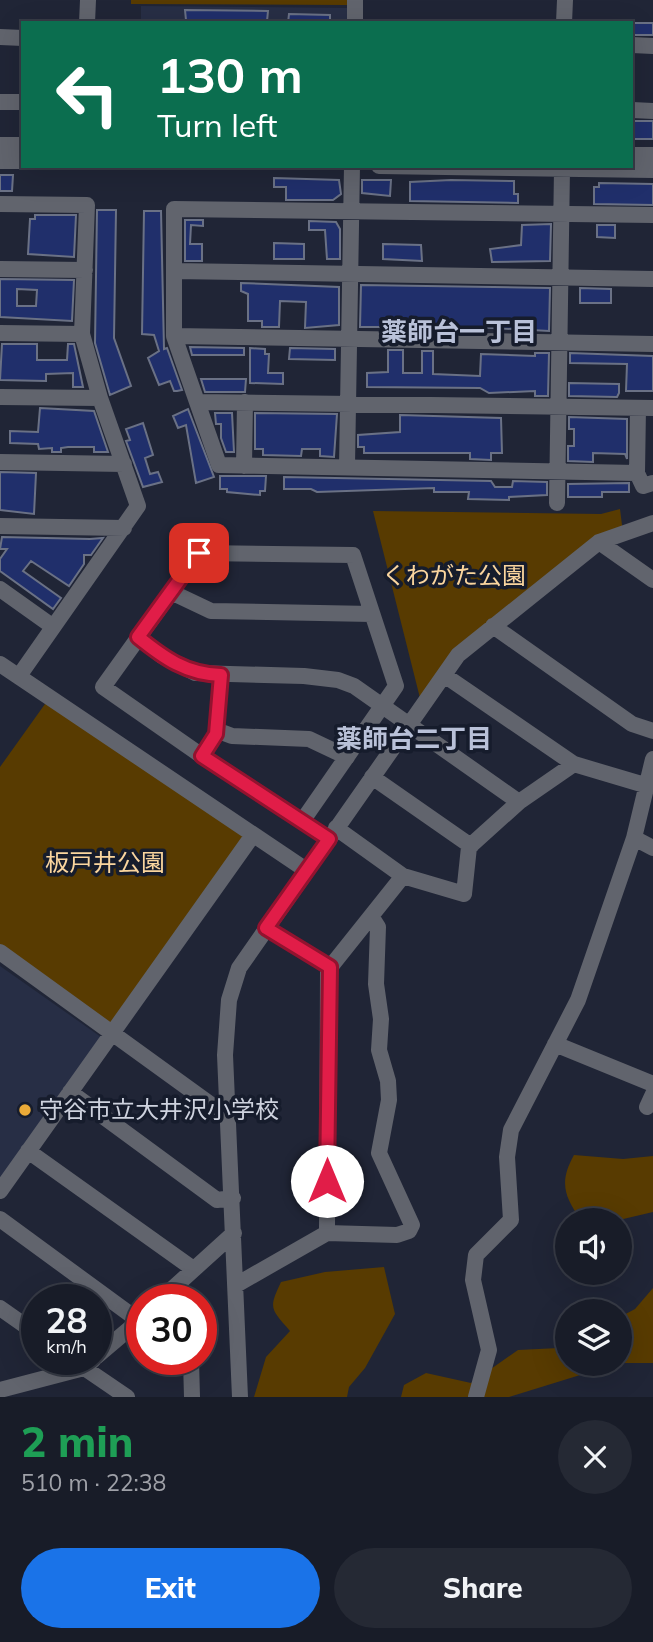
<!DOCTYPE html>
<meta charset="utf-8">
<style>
:root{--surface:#181c28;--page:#252934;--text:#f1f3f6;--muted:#9fa1a8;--line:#363a45;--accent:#1a73e8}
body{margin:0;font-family:Mulish,"Noto Sans JP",sans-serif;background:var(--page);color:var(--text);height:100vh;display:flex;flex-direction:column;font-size:26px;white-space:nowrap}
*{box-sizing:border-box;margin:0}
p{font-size:23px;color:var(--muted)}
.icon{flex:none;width:38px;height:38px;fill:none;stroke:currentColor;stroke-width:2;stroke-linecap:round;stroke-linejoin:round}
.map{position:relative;height:1397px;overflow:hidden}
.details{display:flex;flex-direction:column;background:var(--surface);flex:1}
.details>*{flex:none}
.guide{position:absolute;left:21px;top:21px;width:612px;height:147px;border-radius:0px;box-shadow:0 7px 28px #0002,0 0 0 2px var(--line);background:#0b6e4f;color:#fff;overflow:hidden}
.tools{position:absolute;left:555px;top:1208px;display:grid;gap:14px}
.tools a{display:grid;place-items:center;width:77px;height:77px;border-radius:50%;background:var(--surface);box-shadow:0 7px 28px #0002,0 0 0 2px var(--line);font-size:35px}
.speed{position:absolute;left:21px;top:1284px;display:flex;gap:14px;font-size:35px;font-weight:700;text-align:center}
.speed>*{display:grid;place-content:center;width:91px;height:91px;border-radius:50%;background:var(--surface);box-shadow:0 7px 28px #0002,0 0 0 2px var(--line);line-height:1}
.speed small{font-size:18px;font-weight:400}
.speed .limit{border:10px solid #d22;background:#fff;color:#111}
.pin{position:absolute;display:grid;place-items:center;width:60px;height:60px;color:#fff;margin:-30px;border-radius:14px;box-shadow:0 4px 10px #0006}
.me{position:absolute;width:77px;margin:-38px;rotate:0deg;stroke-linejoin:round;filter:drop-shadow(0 0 5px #0008)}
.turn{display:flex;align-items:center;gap:24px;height:147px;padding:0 21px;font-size:32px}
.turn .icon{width:91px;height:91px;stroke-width:2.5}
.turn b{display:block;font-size:49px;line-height:60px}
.round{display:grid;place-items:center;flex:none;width:74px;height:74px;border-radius:37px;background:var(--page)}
.overview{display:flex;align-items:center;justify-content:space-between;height:119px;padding:0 21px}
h1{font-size:42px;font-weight:800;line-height:52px;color:#1e9e55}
.primary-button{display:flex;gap:14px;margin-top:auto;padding:14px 21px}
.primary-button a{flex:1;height:80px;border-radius:42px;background:var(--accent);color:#fff;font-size:28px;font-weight:800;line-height:80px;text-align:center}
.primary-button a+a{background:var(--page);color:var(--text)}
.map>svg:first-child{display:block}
.built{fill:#272e45}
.green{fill:#583b01}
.building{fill:#202f6b;stroke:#6a7185;stroke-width:2;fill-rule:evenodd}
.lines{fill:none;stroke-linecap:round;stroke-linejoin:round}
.minor{stroke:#61646d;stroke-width:16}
.route-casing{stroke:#92132f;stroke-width:18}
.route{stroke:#e11d48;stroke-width:12}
.poi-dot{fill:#eaaa38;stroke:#161c2c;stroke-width:2.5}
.labels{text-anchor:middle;stroke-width:7;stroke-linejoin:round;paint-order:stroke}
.park-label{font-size:24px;fill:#fad59e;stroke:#161c2c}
.poi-label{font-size:24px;fill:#ced2de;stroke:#161c2c;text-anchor:start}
.neighbourhood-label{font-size:26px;font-weight:bold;fill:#b9c1d8;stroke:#161c2c}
</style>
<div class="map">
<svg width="653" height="1397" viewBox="0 0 653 1397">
<rect width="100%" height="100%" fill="#202536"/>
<path class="built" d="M141 6 349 8V23H141Z
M0 966 101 1037 0 1182Z"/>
<path class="green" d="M131 0H347V5L131 4Z
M620 509 623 533 493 626 422 706 373 511 601 514Z
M50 697 253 835 111 1034 0 952V767Z
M574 1155 623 1159 653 1156V1212L619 1220H581C564 1196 559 1182 574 1155Z
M384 1267 395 1314 365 1368 349 1387 347 1397H254L266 1357 290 1331C271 1309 268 1309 281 1282L325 1272Z
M653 1288V1363H620V1317L635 1309Z
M567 1344V1363H619L509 1397H401L404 1385 426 1373 471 1383 518 1350 559 1348Z"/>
<path class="building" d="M185 10 268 11 267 21 186 20Z
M289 14 330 15V23H288Z
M632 23H653V35H632Z
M632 121H653V139H632Z
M0 175H13L12 191H0Z
M274 178 339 180 341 194 333 200H286V187H274Z
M362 180H391L390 196 362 193Z
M451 180 514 181V194H518V203L410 201V182Z
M599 183 653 184V205L594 204V187H599Z
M97 210H116L114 338 131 386 110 395 95 343Z
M144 211H161L164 349 167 348 182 390 177 391H174L170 381 159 385 148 358 159 351 154 335 142 334Z
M35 215H76L74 257 28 254 30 219H35Z
M185 220H203V226L191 225 190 244H202V261H185Z
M309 221 336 222 340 229V259H327L325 230H309Z
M551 224 550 261 492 262 490 249 521 245 522 225Z
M597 225H615V238L597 237Z
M274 243 304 244V259H274Z
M383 244 421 245 422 261 383 259Z
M0 279 74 280 72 321 0 317ZM17 289 37 290 36 306H17Z
M241 283 339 287V325L305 328 306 302 280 301 279 327H262V321H248V294L241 291Z
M361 285 550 288 549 331 475 327H360Z
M580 288 611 289V303H580Z
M2 344H37V360H67L68 344H74L83 387H73V373L46 374V381L0 380Z
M190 347 244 348V355H192Z
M250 348 265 349V354H269L268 373H283V384L250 383Z
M290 348 335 349V360L289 359Z
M388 350H403V373H422V351H433V374L480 376 481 354 535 356V353H549L548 396H535V391L489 393 480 388 367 387V373L388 372Z
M570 353 653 356V391H626L627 364 570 363Z
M201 379H246L245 392H205Z
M569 383 619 384V393L617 397 569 396Z
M40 408 94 411 108 452H94V447H68L61 448V452H52V448L39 449 38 444 10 443V431L38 432Z
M188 409 214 477 196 483 186 425 178 428 173 416Z
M215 413H232L234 452H226L221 438V424H216Z
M255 413 337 414 334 457 320 456V449H302L301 456 263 455V449H255Z
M400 415 501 418 502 453H491V460L470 459V453H364V447H358V435L400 432Z
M569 417 627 419V459L625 454 593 453V462L568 461V446H574V429H569Z
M143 423 153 455 145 458 150 474 158 472 162 482 143 487 126 441 130 440 126 429Z
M0 472 36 473 34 514 0 510Z
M220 476H266L265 491H260V495L227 492V489H220Z
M284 477 491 481 495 487H512L513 481 547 482V495L509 497V500L468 499 469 492H434V488L317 492 311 489H284Z
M629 483V492H602V497H568V484Z
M2 537 90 539 103 538 91 555H84V564L69 586 31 561 23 571 61 598 53 609 0 571V559L7 549H0Z"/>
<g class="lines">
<path class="minor" d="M87 23 88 0
M355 23V0
M564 23 565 0
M0 37 23 38
M632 45 653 46
M0 102H23
M632 110 653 111
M0 145H23
M632 155H653
M0 161H23
M379 166 653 170
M0 204 87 205 82 334 100 398 138 506 19 676
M0 269 85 270
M174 271 653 279
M0 333 82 334
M174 336 653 344
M0 397 100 398
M197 402 653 408
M638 408 637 473 643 486 653 483
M0 462 124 464
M244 466 245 402
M347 466 352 166
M637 473 219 465 174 336V209L653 215
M557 503 562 169
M0 526 124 528
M599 542 653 580
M0 589 52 626
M171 592 211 611 372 614
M493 626 632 724 653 731
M138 637 162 656 195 673 304 676 338 680 354 686 519 802
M0 664 306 870
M444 675 574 764
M216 730 232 736 309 739 347 757
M202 756 216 734 221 675
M372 777 471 846
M303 820 396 686 353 555 199 553 103 687 202 756 329 839
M336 828 403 876 464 894 469 847 519 802 574 764 648 786
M634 838 653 848
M266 928 330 967
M0 952 228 1117
M555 1044 653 1084
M70 1092 217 1200 233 1198
M647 1107 653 1094
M28 1151 192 1268
M0 1191 253 835
M0 1219 142 1323
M327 1233 397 1235 409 1231 412 1225 379 1153 389 1100 388 1081 379 1050 381 1019 376 984 378 927 371 916
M236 1285 327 1233 328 970 403 876
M160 1300 234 1233
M0 1308 37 1334
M96 1357 142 1318
M191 1360 192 1397
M77 1363 127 1397
M0 1390 84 1368 93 1360
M240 1397 225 1055 229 1000 239 968 458 655 599 542 653 523
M476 1397 489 1350 473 1280 476 1255 511 1220 507 1157 511 1130 578 1000 634 838 653 759"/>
</g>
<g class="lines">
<defs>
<path id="route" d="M199 553 138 637C164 658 186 674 221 675L216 734 202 756 329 839 266 928 330 967 327 1181"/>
</defs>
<use href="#route" class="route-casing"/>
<use href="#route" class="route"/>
</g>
<circle class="poi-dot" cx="25" cy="1110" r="7"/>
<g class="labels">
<g class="park-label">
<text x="454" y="584">くわがた公園</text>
<text x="105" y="871">板戸井公園</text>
</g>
<g class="poi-label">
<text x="39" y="1118">守谷市立大井沢小学校</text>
</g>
<g class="neighbourhood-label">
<text x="459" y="341">薬師台一丁目</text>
<text x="414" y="748">薬師台二丁目</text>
</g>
</g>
</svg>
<div class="tools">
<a><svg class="icon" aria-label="sound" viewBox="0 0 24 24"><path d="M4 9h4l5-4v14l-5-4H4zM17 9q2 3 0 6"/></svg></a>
<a><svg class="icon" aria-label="layers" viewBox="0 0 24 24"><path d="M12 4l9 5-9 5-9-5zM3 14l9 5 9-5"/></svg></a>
</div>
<div class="speed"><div>28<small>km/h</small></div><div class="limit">30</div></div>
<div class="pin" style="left:199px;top:553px;background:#d93025"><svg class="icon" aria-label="arrive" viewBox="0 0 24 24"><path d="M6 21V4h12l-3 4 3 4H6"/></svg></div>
<svg class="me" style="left:327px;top:1181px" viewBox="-20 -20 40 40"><circle r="19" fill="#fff"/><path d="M0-13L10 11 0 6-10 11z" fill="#e11d48"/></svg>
<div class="guide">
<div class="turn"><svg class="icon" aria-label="left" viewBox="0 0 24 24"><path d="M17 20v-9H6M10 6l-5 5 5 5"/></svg><div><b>130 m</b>Turn left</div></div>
</div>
</div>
<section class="details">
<div class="overview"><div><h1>2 min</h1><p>510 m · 22:38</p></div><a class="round"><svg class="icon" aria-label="close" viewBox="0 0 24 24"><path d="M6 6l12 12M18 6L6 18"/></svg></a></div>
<div class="primary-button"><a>Exit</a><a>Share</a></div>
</section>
